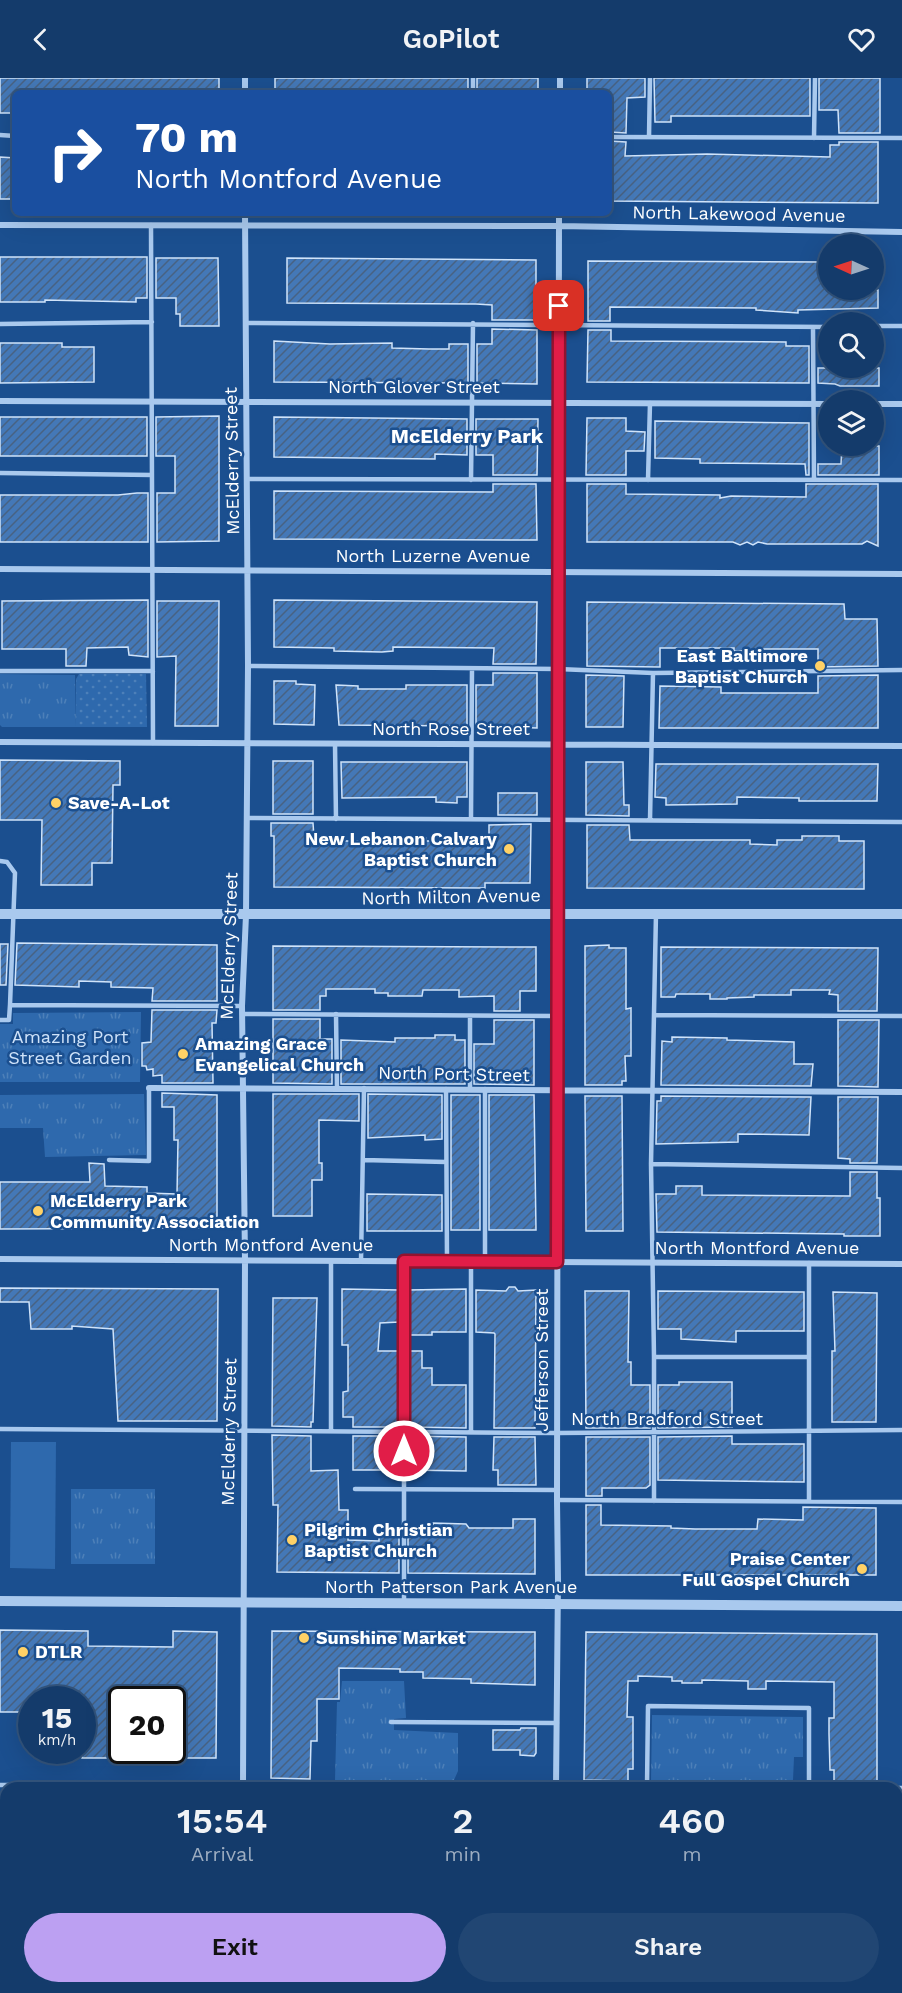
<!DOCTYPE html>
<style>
:root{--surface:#143b6b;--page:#214673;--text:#f1f3f6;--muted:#9dadc1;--line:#33557e;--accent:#bca0f2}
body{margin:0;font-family:"Work Sans",sans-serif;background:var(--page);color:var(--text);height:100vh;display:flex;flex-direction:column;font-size:22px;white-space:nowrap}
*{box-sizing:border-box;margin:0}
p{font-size:20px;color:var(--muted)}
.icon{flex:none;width:33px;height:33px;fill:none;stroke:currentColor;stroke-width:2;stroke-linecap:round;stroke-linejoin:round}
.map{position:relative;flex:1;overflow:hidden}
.side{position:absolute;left:0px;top:1704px;width:903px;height:212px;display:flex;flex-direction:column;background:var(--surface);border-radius:18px 18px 0 0;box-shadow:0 6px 24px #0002,0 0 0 2px var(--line)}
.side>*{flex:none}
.guide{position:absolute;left:12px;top:12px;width:600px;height:126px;border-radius:9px;box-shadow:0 6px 24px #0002,0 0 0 2px var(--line);background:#1a4fa0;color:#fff;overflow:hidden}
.needle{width:39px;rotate:273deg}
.fabs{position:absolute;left:818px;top:156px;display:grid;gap:12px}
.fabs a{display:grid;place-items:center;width:66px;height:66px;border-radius:50%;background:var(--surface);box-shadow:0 6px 24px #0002,0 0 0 2px var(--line);font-size:30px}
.speed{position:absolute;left:18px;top:1608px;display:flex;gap:12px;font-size:30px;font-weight:700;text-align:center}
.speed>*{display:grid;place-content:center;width:78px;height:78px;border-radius:50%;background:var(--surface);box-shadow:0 6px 24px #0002,0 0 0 2px var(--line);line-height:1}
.speed small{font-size:15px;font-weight:400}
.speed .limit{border:3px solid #111;border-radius:9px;background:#fff;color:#111}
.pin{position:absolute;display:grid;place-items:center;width:51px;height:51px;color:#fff;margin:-26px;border-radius:12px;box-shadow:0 3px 9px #0006}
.me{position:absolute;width:66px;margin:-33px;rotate:0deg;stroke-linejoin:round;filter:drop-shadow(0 0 4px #0008)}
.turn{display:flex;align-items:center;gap:21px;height:126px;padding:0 24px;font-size:27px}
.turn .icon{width:78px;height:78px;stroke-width:2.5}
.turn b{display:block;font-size:42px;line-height:51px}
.eta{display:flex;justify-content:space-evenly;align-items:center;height:102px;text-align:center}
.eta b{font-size:36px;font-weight:600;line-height:42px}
.primary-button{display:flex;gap:12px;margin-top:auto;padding:12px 24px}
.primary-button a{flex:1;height:69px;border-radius:36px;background:var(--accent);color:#111;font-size:24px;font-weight:600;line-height:69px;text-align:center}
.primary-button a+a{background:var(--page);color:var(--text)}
header{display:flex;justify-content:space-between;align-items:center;height:78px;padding:0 24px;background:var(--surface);font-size:27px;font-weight:600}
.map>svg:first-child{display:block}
.grass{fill:url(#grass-tufts)}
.garden{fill:url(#garden-dots)}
.pitch{fill:#2e69ad}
.building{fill:url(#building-hatch);stroke:#cfe3fa;stroke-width:1.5}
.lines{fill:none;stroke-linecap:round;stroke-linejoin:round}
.service{stroke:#a9c9ee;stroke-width:4.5}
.minor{stroke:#a9c9ee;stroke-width:6}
.tertiary{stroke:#a9c9ee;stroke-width:10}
.route-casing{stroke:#92132f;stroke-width:15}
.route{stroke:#e11d48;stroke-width:10}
.poi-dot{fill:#ffd166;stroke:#1b4f8f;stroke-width:2}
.labels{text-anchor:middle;stroke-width:5;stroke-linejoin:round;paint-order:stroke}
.street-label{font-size:18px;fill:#fff;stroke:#1b4f8f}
.poi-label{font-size:18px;font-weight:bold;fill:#fff;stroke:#1b4f8f;text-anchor:start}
.park-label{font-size:18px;fill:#cfe3fa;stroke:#1b4f8f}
.neighbourhood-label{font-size:20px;font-weight:bold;fill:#fff;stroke:#1b4f8f}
</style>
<header><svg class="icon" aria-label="back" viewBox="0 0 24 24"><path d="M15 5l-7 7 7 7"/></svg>GoPilot<svg class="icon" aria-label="heart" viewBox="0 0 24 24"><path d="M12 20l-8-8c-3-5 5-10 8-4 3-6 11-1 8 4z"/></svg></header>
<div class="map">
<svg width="902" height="1915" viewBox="0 0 902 1915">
<defs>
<pattern id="grass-tufts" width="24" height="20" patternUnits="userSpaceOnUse" patternTransform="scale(1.5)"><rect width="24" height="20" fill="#2e69ad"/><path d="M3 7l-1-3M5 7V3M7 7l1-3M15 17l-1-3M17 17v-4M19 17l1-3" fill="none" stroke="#4d80b9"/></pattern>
<pattern id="garden-dots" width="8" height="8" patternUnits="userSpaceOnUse" patternTransform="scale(1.5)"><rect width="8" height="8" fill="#2e69ad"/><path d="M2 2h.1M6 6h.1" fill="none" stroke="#4d80b9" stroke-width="1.8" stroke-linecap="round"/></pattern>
<pattern id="building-hatch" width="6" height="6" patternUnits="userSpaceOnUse" patternTransform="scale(1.5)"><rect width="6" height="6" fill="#4478b7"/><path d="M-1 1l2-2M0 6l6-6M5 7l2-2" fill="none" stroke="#486282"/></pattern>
</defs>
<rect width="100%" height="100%" fill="#1b4f8f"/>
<path class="grass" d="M0 596 75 597 76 649H2L0 647Z
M141 934 140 1004H0V946H13V935Z
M144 1016 146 1077 45 1079 43 1050H0V1017Z
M71 1411H155V1486H71Z
M342 1603H404L406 1640 394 1641V1652L458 1655V1693L454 1702 335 1703 337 1624H340Z
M652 1637 803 1639V1679H794L793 1702H786L785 1707 651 1705Z"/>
<path class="garden" d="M79 596H146L147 649H76V601Z"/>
<path class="pitch" d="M11 1364H56L55 1491 10 1490Z"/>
<path class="building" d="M0 0H219V15H15V35H0Z
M275 0H468V15H275Z
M477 0H538V15H477Z
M587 0H645V19L627 20 626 55 609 54V15H587Z
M654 0H810V38H671V44H655Z
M819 0H880V55H839L838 32H819Z
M609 63 626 64 625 78 707 76 830 79V67H839V64H878V125L609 123Z
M0 79 15 80V121H0Z
M0 179H147V220H136V224L45 222V224H0Z
M156 180H218L219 248H180V236H176V220H156Z
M287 180 536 182V242H492V227L476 226 287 225Z
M588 183 828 184V212H878V230L798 232V235L756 232V230L610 229V243H588Z
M492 251 537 252V306L477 305V266H492Z
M588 252H611V263L786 264V268H809V305L587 304Z
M274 263 330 266 392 265V270L429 271H449V266H468V305L274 304Z
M0 265H62V269H94V304L0 305Z
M818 290H879V308H840L835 306 818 305Z
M219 338V463L157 464V415H175V378H156V339Z
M0 339H147V378H0Z
M274 339 467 341V377L435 376V381L274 379Z
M587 340H626V353L645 354 644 373H626V397H586Z
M476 341H538L537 397H493V377H476Z
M655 343 809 345V397H806L805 386 700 385V381L655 380Z
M842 368H879V397H818V386H841Z
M493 406H536L537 462 274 461V413L493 414Z
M587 406H626V416L720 417V420L731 418 806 419V406H878V468L867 463 862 466H767L758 464 753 467 747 464 740 467 733 464H587Z
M137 415H148V464H0V417H118Z
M148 522V579L129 577 128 569 87 570 86 588H66V571H2V523Z
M274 522 537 524 536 586H493L494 570 393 569V573L382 574 334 573V570L274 569Z
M157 523H219L218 648H175L176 578 157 579Z
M587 524 844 526 845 541H877L878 588 818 589V571H757V573H734V570H660V589L587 588Z
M493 595H537V650L476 648V607H493Z
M586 597 624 598 623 649H586Z
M878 597V650H659L660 608 721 609V615H818V598Z
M274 603H296V606L315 607 314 647 274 646Z
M336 607 358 608V611H406V607H467V648L339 647Z
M0 682 120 683V707H113L112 785H92V807H41L42 742H0Z
M273 683H313V736H273Z
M341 684H467V719H457V725L436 724V719L342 720Z
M586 684H623L624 727H629V738L586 737Z
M656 686H878L877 723H799V720L737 719V726L666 727V720L655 719Z
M498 715H537V737H498Z
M271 745H313L314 760H318L319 763H406V759L426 760V763H476V762L489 761V747L531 746 530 805H485V810L274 809V758H271Z
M587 747H629L630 762H750V766L777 767V762H802V758H839V763H864V811L587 810Z
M17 865 217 867V923H152L153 910 111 909V904L79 903V909L15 907Z
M0 866H8L6 907H0Z
M609 867V870H626V931L631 930V978H625L626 1003H622V1007H585V868Z
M273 868 536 869V913H520V933H494V918L459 919V912H423L422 918H388V915H375V911H326V918H320V932H273Z
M661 869 878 870 877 933H838V917L829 916 830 912H791V917H754V919L727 920V921H710V916H676L675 919H661Z
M152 932H217L216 945H212L213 1005H162V997L153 998V991L147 992 146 988H142V965L151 964Z
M273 941H320V961H332V1006L273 1005Z
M494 942H534V1007L474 1006V966H494Z
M838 942H879L878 1009 838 1008Z
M435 957H455V962H465V1006H341V962L395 964V960H435Z
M672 959 727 960V962L794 964V986H813L811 1008 661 1007 662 963 672 964Z
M162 1015 217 1017V1150L0 1151V1104H90L89 1085 104 1086 105 1108 147 1109V1115L177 1116 178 1062H174V1029H162Z
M273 1016H359V1043L319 1042V1085H322V1102H312V1138H273Z
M368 1016 442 1017V1061L425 1062V1057L368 1060Z
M451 1017H480V1152H451Z
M489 1017H534L536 1152H489Z
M585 1018H622L623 1153H586Z
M661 1018 811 1019 809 1057 738 1056V1064L656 1066 657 1023H661Z
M838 1019H878L877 1085H850V1081L838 1080Z
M850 1094H877V1120H880V1158H844V1156L657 1154 656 1116H676V1108H702V1117L850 1118Z
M367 1116 442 1117V1153H367Z
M509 1209H515L518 1213 536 1212 535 1350H494L495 1256 494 1255 476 1254V1212L506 1213Z
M0 1210 218 1211 217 1343H118L113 1251 72 1248V1251H31L29 1224H0Z
M342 1211 399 1212V1244L380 1245 378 1273H399V1349H353V1339H343V1314L348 1313V1267H342Z
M466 1211V1254H432V1257H410L408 1212Z
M585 1213H629L628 1284H631V1307H650V1350H586Z
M658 1213 804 1214V1253H736V1264L681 1261V1251H658Z
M833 1214 877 1215 876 1344H832V1273H835Z
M273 1220H317L313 1344H311V1349L272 1348Z
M408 1273H422V1290H432V1307H466V1350L408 1349Z
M679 1304H732V1349L658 1350V1307H679Z
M272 1357 311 1358V1393L338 1392 339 1432H348V1462L379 1463V1457L399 1458V1495L277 1494 278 1427H273Z
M353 1358H399V1392H353Z
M408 1358 466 1359V1393L408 1392Z
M732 1358V1366H804V1404L658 1402V1359Z
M494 1359H535L536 1407H498V1392H493Z
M586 1359H650V1407L646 1410H602V1418H586Z
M586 1427H601V1447L671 1448V1450L695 1451H757L758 1441 803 1442V1429L876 1430V1497H586Z
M513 1441H535V1496L408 1495V1458H433V1445L466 1446 469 1450H513Z
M0 1552 88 1553V1568L173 1569V1553L217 1554 216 1680H172V1622H122V1680H82V1622H32V1634H0Z
M272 1553 535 1554V1607L471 1605V1601L423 1600V1594H400V1591L339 1590V1621H317V1663H311L310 1701 271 1700Z
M586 1554 877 1556V1704L834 1703V1692H830L829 1656V1640H834V1604L766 1603V1611H748V1603L702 1602V1605H682V1603H672V1599L638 1598V1603H628L627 1639H633V1691H628V1703L584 1702Z
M521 1650H536V1675L534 1678 520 1677V1672H493V1652H520Z"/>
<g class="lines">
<path class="service" d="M473 15V0
M0 57 15 58
M609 59 902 60
M649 59 650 0
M814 60 815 0
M151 147 153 665
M246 245 828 249
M0 246 152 244
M873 248H902
M813 249 814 402
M0 395 152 397
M247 401 902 402
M471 402 473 245
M648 402 650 325
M248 588 558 591 653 595 902 592
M0 593H153
M335 666 336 741
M247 740 902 744
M471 741 472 591
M650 742 653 595
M0 783 7 784 15 795 10 927 242 928
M242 936 558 938
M336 936 337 1010
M655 937 902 938
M0 942H9L10 927
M446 1011 447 1183
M470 1011V938
M485 1011V1183
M109 1082 149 1083V1010
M363 1082 446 1084
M651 1086 902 1090
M361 1183 364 1010
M809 1185V1423
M654 1279 651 1086 656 835
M0 1351 557 1355 902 1352
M331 1353V1183
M471 1354V1183
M355 1411 557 1412
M557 1422 902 1424
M654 1423V1279H809
M404 1525V1183
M391 1644 557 1645
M0 1707H389L525 1710
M647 1709 648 1628 809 1630V1710
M544 1710H902
M339 1910V1915
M461 1910V1915
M648 1910 649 1915
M803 1910 804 1915"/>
<path class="minor" d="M245 15V0
M560 15V0
M0 147 559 148 902 154
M0 323 828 326
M873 326H902
M0 491 902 496
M0 664 902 668
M149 1010 902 1014
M0 1181 902 1186
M243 1710 245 1182 242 928 246 837 248 588 245 135
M556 1710 558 1502 557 1422 559 135
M0 1895H6
M897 1899H902
M241 1915V1910
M556 1915V1910"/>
<path class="tertiary" d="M0 836C301 838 601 834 902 836
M0 1523 902 1528"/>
</g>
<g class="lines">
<defs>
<path id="route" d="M404 1373V1183L557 1184 559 228"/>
</defs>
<use href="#route" class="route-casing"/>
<use href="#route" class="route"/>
</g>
<g class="poi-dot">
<circle cx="820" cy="588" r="6"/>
<circle cx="56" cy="725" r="6"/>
<circle cx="509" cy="771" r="6"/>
<circle cx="183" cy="976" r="6"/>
<circle cx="38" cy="1133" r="6"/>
<circle cx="292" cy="1462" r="6"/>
<circle cx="862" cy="1491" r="6"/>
<circle cx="304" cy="1560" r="6"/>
<circle cx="23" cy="1574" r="6"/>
</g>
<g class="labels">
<g class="street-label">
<text transform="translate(739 136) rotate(1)" y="6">North Lakewood Avenue</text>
<text x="414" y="315">North Glover Street</text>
<text transform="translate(232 383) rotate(-91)" y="6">McElderry Street</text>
<text x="433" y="484">North Luzerne Avenue</text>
<text x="451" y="657">North Rose Street</text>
<text transform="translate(451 819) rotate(-1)" y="6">North Milton Avenue</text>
<text transform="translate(229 868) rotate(-88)" y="6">McElderry Street</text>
<text transform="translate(454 996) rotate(1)" y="6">North Port Street</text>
<text x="271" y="1173">North Montford Avenue</text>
<text x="757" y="1176">North Montford Avenue</text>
<text transform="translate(542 1282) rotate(-90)" y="6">Jefferson Street</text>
<text x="667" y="1347">North Bradford Street</text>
<text transform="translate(229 1354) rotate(-89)" y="6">McElderry Street</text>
<text x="451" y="1515">North Patterson Park Avenue</text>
</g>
<g class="poi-label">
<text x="808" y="584" text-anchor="end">East Baltimore<tspan x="808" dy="21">Baptist Church</tspan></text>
<text x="68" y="731">Save-A-Lot</text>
<text x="497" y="767" text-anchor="end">New Lebanon Calvary<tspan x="497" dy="21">Baptist Church</tspan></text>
<text x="195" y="972">Amazing Grace<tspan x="195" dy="21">Evangelical Church</tspan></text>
<text x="50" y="1129">McElderry Park<tspan x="50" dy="21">Community Association</tspan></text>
<text x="304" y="1458">Pilgrim Christian<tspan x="304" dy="21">Baptist Church</tspan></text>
<text x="850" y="1487" text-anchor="end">Praise Center<tspan x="850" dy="21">Full Gospel Church</tspan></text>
<text x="316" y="1566">Sunshine Market</text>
<text x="35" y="1580">DTLR</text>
</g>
<g class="park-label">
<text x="70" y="965">Amazing Port<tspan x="70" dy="21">Street Garden</tspan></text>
</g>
<g class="neighbourhood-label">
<text x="467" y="365">McElderry Park</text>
</g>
</g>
</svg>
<div class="fabs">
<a><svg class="needle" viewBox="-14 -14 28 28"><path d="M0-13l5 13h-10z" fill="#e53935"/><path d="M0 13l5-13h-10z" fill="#9dadc1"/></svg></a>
<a><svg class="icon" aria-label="search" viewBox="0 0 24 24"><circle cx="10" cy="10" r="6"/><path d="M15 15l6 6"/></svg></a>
<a><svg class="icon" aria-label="layers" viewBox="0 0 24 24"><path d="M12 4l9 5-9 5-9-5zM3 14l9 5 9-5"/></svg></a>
</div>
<div class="speed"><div>15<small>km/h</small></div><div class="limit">20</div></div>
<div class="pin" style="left:559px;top:228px;background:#d93025"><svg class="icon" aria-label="arrive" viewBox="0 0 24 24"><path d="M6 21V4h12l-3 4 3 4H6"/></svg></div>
<svg class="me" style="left:404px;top:1373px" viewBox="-20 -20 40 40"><circle r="17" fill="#e11d48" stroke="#fff" stroke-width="3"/><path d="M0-11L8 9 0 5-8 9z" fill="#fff"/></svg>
<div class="guide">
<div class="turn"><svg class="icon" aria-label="right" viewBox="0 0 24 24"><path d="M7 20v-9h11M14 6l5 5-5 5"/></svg><div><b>70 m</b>North Montford Avenue</div></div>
</div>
<section class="side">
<div class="eta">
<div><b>15:54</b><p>Arrival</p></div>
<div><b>2</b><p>min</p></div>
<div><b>460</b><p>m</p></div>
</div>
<div class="primary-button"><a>Exit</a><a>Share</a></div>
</section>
</div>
